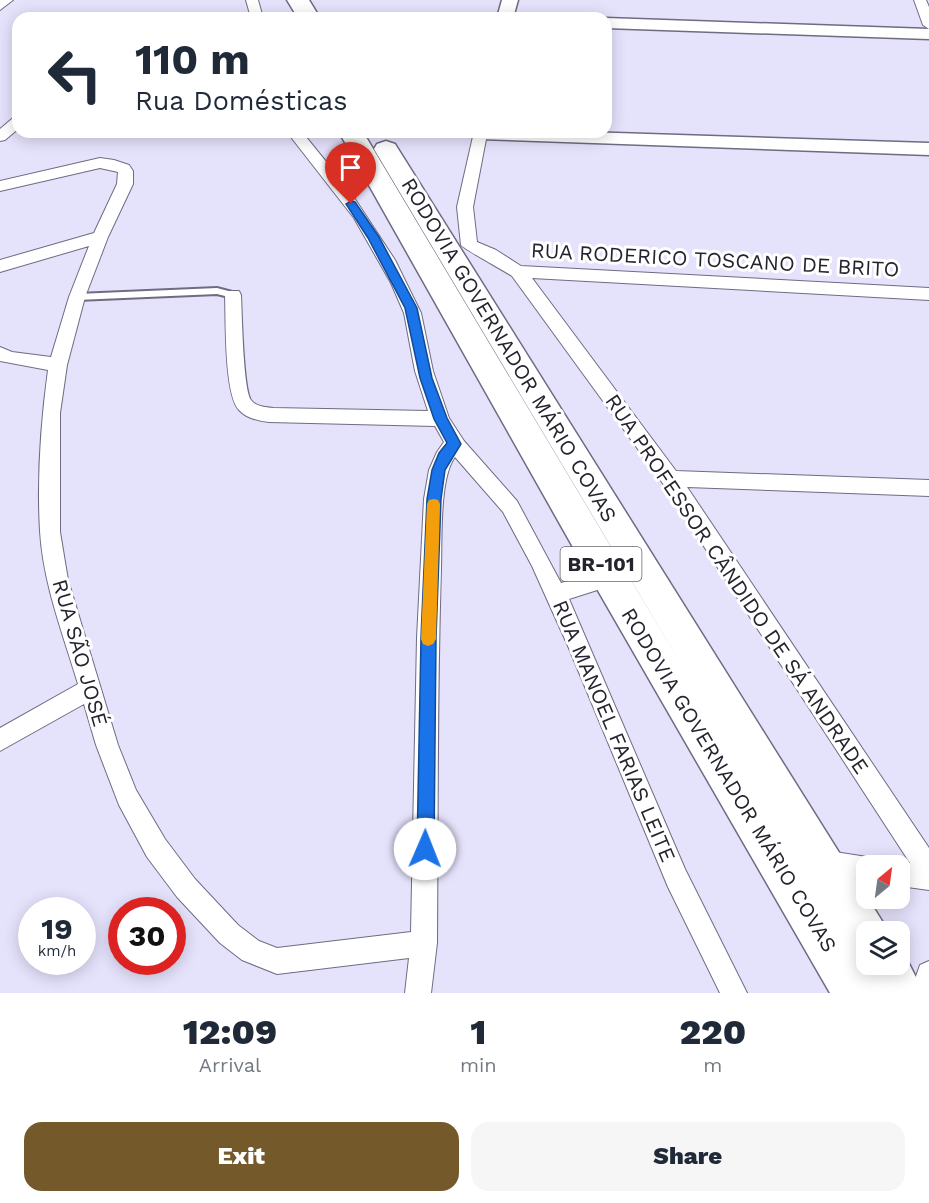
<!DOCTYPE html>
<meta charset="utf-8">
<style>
:root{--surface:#fff;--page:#f6f6f7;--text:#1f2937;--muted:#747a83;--accent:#74592b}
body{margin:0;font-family:"Work Sans",sans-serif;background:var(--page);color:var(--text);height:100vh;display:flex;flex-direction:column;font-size:22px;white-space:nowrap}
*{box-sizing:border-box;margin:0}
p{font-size:20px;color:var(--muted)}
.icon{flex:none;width:33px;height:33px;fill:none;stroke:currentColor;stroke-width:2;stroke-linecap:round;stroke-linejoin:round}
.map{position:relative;height:993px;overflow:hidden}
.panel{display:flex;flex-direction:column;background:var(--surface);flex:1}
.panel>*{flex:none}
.banner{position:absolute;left:12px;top:12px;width:600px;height:126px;border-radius:18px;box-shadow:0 3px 15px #0003;background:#fff;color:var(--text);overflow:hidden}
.needle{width:39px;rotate:29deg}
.buttons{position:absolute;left:856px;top:855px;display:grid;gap:12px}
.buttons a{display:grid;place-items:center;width:54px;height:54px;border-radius:12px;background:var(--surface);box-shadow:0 3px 15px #0003;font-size:30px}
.speed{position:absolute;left:18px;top:897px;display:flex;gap:12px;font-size:30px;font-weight:700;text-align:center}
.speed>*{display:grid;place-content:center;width:78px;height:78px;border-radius:50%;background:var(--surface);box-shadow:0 3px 15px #0003;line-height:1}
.speed small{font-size:15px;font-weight:400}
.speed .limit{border:9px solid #d22;background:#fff;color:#111}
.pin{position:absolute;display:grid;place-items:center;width:51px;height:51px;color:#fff;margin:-62px -26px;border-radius:50% 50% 50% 0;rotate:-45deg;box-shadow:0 0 6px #0007}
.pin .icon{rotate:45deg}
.me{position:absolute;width:66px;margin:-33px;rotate:1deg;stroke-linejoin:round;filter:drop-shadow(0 0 4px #0008)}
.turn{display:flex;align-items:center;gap:21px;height:126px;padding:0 24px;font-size:27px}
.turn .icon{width:78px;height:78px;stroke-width:2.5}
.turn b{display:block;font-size:42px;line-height:51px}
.eta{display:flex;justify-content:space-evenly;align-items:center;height:102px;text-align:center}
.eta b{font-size:36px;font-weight:800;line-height:42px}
.action{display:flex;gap:12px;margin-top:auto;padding:12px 24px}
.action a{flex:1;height:69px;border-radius:18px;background:var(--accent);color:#fff;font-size:24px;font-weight:800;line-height:69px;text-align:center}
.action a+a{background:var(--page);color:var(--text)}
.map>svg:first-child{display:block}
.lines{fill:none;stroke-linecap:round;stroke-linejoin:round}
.service-casing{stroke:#6f6b82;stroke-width:4}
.minor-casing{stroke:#6f6b82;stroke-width:2}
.tertiary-casing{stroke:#6f6b82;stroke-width:3}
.trunk-casing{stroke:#6f6b82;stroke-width:3}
.service{fill:#fff;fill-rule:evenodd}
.minor{fill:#fff;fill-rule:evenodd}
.tertiary{fill:#fff;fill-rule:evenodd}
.trunk{fill:#fff;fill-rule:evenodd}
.route{fill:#1a73e8;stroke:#114b97;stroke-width:1.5}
.slow{fill:#f59e0b}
.labels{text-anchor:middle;stroke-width:6;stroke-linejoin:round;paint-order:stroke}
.shield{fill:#fff;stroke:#66656c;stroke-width:1.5}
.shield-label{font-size:20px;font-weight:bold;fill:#25232d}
.street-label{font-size:21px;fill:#25232d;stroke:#fff}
</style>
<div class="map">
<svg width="929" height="993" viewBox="0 0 929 993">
<rect width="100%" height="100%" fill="#e5e2fc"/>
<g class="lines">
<defs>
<path id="service" d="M217 288 236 293 237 295 233 298 217 294 77 300 72 297 77 294Z"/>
<path id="minor" d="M0 0H13L0 10Z
M246 0H258L263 18H251Z
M914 0H926L929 7V29L923 25Z
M18 117V129L5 140 0 141V129L13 118Z
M287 132H302L349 190 395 260 421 313 433 371 449 418 464 441 517 501 561 583 609 569 616 572 619 578 616 584 569 599 685 869 747 993H720L668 887 568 646 532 566 503 512 455 457C439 478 442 542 441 569 437 693 438 818 437 943L431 993H405L409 958 277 974 242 960 220 943 177 897 147 857 119 805 96 745 84 704 0 751V728L78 684C63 634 43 583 40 531 37 480 41 421 48 370L0 361V347L12 352 51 357 69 297 89 246 0 272V260L94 233 117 184 118 172 100 168 0 191V181L100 158 114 160 129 165 133 171V184L108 237 85 297 67 365 60 413V532L68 580 118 745 136 790 165 839 195 879 238 925 259 941 277 948 411 932 417 638 424 499 429 470 437 452 444 442 435 426 269 422C259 421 246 418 239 410 224 394 226 319 225 295L227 291H239L241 295C242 313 243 388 251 400 256 407 266 407 273 408L428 411 415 371 404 313 391 283 354 218Z
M474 132 487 134 473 207 477 242 496 250 521 266 929 288V300L532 278 676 471 929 480V496L687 487 929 848V890L900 886V866L891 865 900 862 910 863 664 485 512 276C503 270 464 249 461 245L457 207Z
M822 850 867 857 876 860 878 866H867V881L822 874 813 871 810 862 813 853Z
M929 961V993H910L920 965Z"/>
<path id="tertiary" d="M502 0H518L513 18H497Z
M606 18 929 29V39L606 28Z
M472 132H585L929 143V155L480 139 474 138Z"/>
<path id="trunk" d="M287 0H309L320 18H298Z
M339 132H363L690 679 374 149 377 144 386 141 395 144 882 921 887 932H867V964H900L901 948 924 993H830L574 549ZM856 953 866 957 864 965Z"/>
</defs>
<use href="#service" class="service-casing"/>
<use href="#minor" class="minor-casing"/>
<use href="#tertiary" class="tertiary-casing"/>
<use href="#trunk" class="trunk-casing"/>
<use href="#service" class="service"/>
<use href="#minor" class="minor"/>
<use href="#tertiary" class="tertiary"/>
<use href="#trunk" class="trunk"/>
</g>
<path class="route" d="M351 201 355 202 379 237 417 308 432 378 447 418 461 444 445 470 441 499 436 638 434 849 431 855 425 858 419 855 417 849 421 638 427 499 432 470 439 453 447 443 434 419 420 378 405 308 368 238 346 204Z"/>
<path class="slow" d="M434 499 438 500 440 504 436 639 433 644 428 646 423 644 421 639 427 504 429 500Z"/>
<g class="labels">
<rect class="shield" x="560.5" y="547" width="81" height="34" rx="4.5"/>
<g class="shield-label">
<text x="601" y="571">BR-101</text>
</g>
<g class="street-label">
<text transform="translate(715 260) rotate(3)" y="7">RUA RODERICO TOSCANO DE BRITO</text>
<text transform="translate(509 350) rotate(59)" y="7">RODOVIA GOVERNADOR MÁRIO COVAS</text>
<text transform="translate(737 584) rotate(56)" y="7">RUA PROFESSOR CÂNDIDO DE SÁ ANDRADE</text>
<text transform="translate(80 653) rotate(74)" y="7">RUA SÃO JOSÉ</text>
<text transform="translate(614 731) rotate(67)" y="7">RUA MANOEL FARIAS LEITE</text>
<text transform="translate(729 780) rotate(59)" y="7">RODOVIA GOVERNADOR MÁRIO COVAS</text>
</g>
</g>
</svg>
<div class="buttons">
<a><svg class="needle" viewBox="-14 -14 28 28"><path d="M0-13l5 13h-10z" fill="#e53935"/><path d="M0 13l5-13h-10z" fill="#747a83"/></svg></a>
<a><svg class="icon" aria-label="layers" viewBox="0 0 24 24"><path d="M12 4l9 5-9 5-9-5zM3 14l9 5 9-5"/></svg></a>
</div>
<div class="speed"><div>19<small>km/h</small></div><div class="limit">30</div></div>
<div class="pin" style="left:351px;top:204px;background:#d93025"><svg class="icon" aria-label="arrive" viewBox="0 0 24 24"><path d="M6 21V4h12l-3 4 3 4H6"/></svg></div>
<svg class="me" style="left:425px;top:849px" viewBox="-20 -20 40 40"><circle r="19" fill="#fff"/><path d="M0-13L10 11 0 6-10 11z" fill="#1a73e8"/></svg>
<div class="banner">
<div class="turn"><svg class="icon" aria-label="left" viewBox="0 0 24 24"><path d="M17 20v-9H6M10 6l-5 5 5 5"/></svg><div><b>110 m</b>Rua Domésticas</div></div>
</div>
</div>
<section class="panel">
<div class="eta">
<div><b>12:09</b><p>Arrival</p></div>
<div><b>1</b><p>min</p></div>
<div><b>220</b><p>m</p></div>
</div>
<div class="action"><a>Exit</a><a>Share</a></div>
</section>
